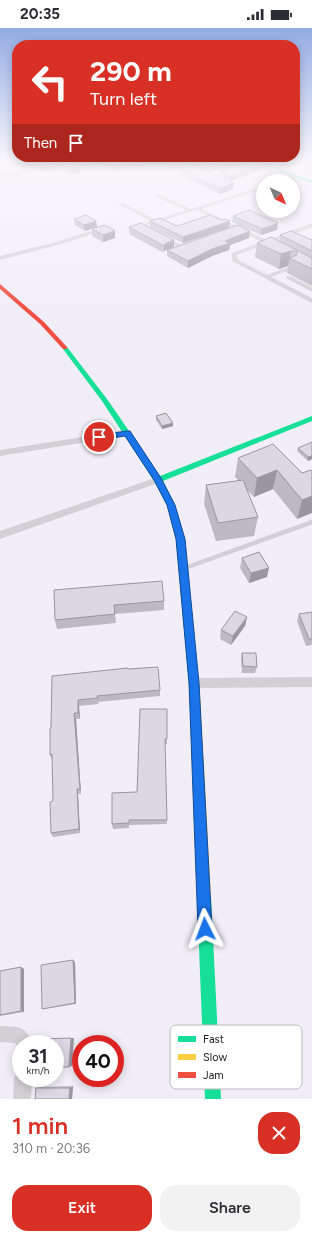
<!DOCTYPE html>
<meta charset="utf-8">
<style>
:root{--surface:#fff;--page:#f2f2f3;--text:#2b2b33;--muted:#7c7c81;--accent:#d93025}
body{margin:0;font-family:Figtree,sans-serif;background:var(--page);color:var(--text);height:100vh;display:flex;flex-direction:column;font-size:15px;white-space:nowrap}
*{box-sizing:border-box;margin:0}
p{font-size:13px;color:var(--muted)}
.icon{flex:none;width:22px;height:22px;fill:none;stroke:currentColor;stroke-width:2;stroke-linecap:round;stroke-linejoin:round}
.map{position:relative;height:1071px;overflow:hidden}
.side{display:flex;flex-direction:column;background:var(--surface);flex:1}
.side>*{flex:none}
.top-card{position:absolute;left:12px;top:12px;width:288px;height:122px;border-radius:16px;box-shadow:0 2px 10px #0003;background:#d93025;color:#fff;overflow:hidden}
.needle{width:26px;rotate:136deg}
.buttons{position:absolute;left:256px;top:146px;display:grid;gap:8px}
.buttons a{display:grid;place-items:center;width:44px;height:44px;border-radius:50%;background:var(--surface);box-shadow:0 2px 10px #0003;font-size:20px}
.speed{position:absolute;left:12px;top:1007px;display:flex;gap:8px;font-size:20px;font-weight:700;text-align:center}
.speed>*{display:grid;place-content:center;width:52px;height:52px;border-radius:50%;background:var(--surface);box-shadow:0 2px 10px #0003;line-height:1}
.speed small{font-size:10px;font-weight:400}
.speed .limit{border:6px solid #d22;background:#fff;color:#111}
.pin{position:absolute;display:grid;place-items:center;width:34px;height:34px;color:#fff;margin:-17px;border:2px solid #fff;border-radius:50%;box-shadow:0 1px 4px #0007}
.me{position:absolute;width:44px;margin:-22px;rotate:357deg;stroke-linejoin:round;filter:drop-shadow(0 0 3px #0008)}
.turn{display:flex;align-items:center;gap:14px;height:84px;padding:0 12px;font-size:18px}
.turn .icon{width:52px;height:52px;stroke-width:2.5}
.turn b{display:block;font-size:28px;line-height:34px}
.then{display:flex;align-items:center;height:38px;padding:0 12px;background:#0003;gap:8px;font-size:15px}
.round{display:grid;place-items:center;flex:none;width:42px;height:42px;border-radius:16px;background:var(--page)}
.head{display:flex;align-items:center;justify-content:space-between;height:68px;padding:0 12px}
h1{font-size:24px;font-weight:600;line-height:30px;color:var(--accent)}
.cta{display:flex;gap:8px;margin-top:auto;padding:8px 12px}
.cta a{flex:1;height:46px;border-radius:16px;background:var(--accent);color:#fff;font-size:16px;font-weight:600;line-height:46px;text-align:center}
.cta a+a{background:var(--page);color:var(--text)}
.status{display:flex;justify-content:space-between;align-items:center;height:28px;padding:0 20px;background:var(--surface);direction:ltr}
.status svg{height:11px;fill:currentColor}
.map>svg:first-child{display:block}
.lines{fill:none;stroke-linecap:round;stroke-linejoin:round}
.lane-far1{stroke:#d2d0d4;stroke-width:2.5}
.lane{stroke:#d2d0d4;stroke-width:4.5}
.street{fill:#d2d0d4;fill-rule:evenodd}
.fast{fill:#16e098;fill-rule:evenodd}
.slow{fill:#ffcf43;fill-rule:evenodd}
.jam{fill:#f24e42;fill-rule:evenodd}
.wall{fill:#bcb9c5}
.shaded-wall{fill:#9996a0}
.building{fill:#dbd7e5;stroke:#9996a0}
.route{fill:#1a73e8;stroke:#114b97}
.key{fill:#fff;stroke:#bbbabc;stroke-width:1}
.key-label{font-size:11px;fill:#1c1a20}
</style>
<div class="status"><b>20:35</b><svg viewBox="0 0 49 12"><path d="M0 12V9h3v3zM5 12V6h3v6zM10 12V3h3v9zM15 12V0h3v12zM26 1h20v11H26zM47 4h2v5h-2z"/></svg></div>
<div class="map">
<svg width="312" height="1071" viewBox="0 0 312 1071">
<rect width="100%" height="100%" fill="#f1eef8"/>
<g class="lines">
<path class="lane-far1" d="M46 133 56 141
M26 142 30 144 8 149 3 146Z
M0 143 3 146"/>
<path class="lane" d="M185 540 312 494"/>
<path class="street" d="M72 133C78 133 82 137 87 137 99 139 113 132 126 133L86 140Z
M296 147 298 149 285 153H278Z
M263 158V161L201 181 267 212 312 195V199L237 227 238 232 267 247 289 239H293V241L271 249 312 270V275L232 233V225L262 214 196 182 131 202V200L151 193 118 176 123 175 156 192 186 182 154 168V166H158L191 181Z
M109 197 112 199 111 200 61 216 0 232V228L57 214Z
M161 208H165L185 219 180 220 161 210Z
M286 248H290L312 259V264L286 250Z
M127 402 131 405 130 407 0 428V422Z
M158 449 161 450 162 452 161 454 0 511V503Z
M312 649V659L194 660 190 659 188 655 190 651 194 650Z
M0 998C19 999 25 997 33 1016H21V1023L15 1015 0 1014Z
M21 1042V1050H32L31 1071H13L14 1050 17 1044Z"/>
<path class="fast" d="M253 133H258L312 153V155Z
M63 319H67L107 371 160 448 312 388V393L163 453 175 477 184 511 200 667 199 670 195 672 191 670 190 667 176 511 167 477 154 453 102 373 63 321Z
M204 862 209 864 211 869 221 1071H205L197 869 199 864Z"/>
<path class="slow" d="M195 662 199 664 200 667 211 869 209 874 204 876 199 874 197 869 190 667 191 664Z"/>
<path class="jam" d="M298 133H303L312 136V138Z
M0 256 44 294 67 319V321H63L40 296 0 261Z"/>
</g>
<path class="wall" d="M4 133H48L53 142 40 144 29 135 10 138Z
M49 133H164L112 143 106 138 105 134 92 136 79 133V138L80 145 68 147Z
M188 133H241L240 136 260 138V143L230 153 219 148 220 142 238 136 211 144 188 135Z
M170 134 234 155 233 161 220 166 190 152 191 151 181 147V144L170 140Z
M233 188 277 202 261 207 232 194Z
M74 191 96 193 97 199 85 203 75 197Z
M150 193 177 198 229 200 183 215 150 199Z
M129 199 174 219 164 223V225L129 206Z
M92 201 115 203V210L103 214 92 208Z
M280 207 312 212V258L287 245 288 238 279 241 255 229 257 215 279 214Z
M249 210 230 217 229 222 212 228 188 240 167 228V222Z
M156 388 173 395V398L162 401 156 392Z
M298 420 312 431 308 433 297 423Z
M238 430 302 445 311 442 297 491 273 461 254 469 247 462 258 489 254 508 216 513 204 476 206 457 239 453 235 449Z
M242 530 267 549 249 555 240 540Z
M54 562 164 573V582L115 586 116 595 57 601 55 592Z
M312 584V617L306 618 297 593 299 586Z
M247 589 245 598 231 617 220 611 221 602Z
M242 625 257 639 255 645H242L241 631Z
M128 641 160 662V668L98 674 99 676 79 678 80 691H76L81 766H78L80 805 53 809 51 805 53 773 52 732 50 727 52 648Z
M140 681 167 711V716H165L167 796 129 797V800L113 801 112 796 137 764Z
M75 934 76 976 44 981H42Z
M21 939 24 941V984L0 988V943Z
M73 1058 72 1071 36 1060 40 1059Z"/>
<path class="shaded-wall" d="M9 133H29V135L10 138Z
M79 133V138L74 139 73 134Z
M91 133H105V134L92 136Z
M135 133H164L112 143V137Z
M232 133H241L240 136 211 144V139Z
M52 136 53 142 40 144 39 139Z
M260 138V143L230 153V147Z
M80 139V145L68 147V141Z
M234 155 233 161 220 166V160Z
M96 193 97 199 85 203 84 197Z
M230 193 229 200 183 215V209Z
M278 195 277 202 261 207 262 201Z
M115 203V210L103 214V207Z
M250 203 249 210 230 217 229 222 212 228 188 240V233L212 221 225 213Z
M174 212V219L164 223V225V218L165 216Z
M291 223 288 238 279 241 281 226Z
M173 395V398L162 401V398Z
M312 428V431L308 433V429Z
M277 442 273 461 254 469 257 450Z
M312 468V485L297 491 302 472Z
M269 540 267 549 249 555 251 545Z
M247 589 245 598 231 617 233 608Z
M78 672 79 678 80 691 78 685Z
M74 685 76 691 81 766 80 761Z
M77 761 78 766 80 805 79 801Z
M73 932 75 934 76 976 75 975Z
M21 939 24 941V984L21 983Z
M71 1010H74L72 1038 69 1039Z
M73 1058 72 1071H69L70 1060Z"/>
<path class="building" d="M32 133H48L52 136 39 139Z
M56 133H78L73 134 80 139 68 141Z
M106 133H135L112 137Z
M175 133H184L234 155 220 160 191 147 192 146 181 141 185 140 170 134Z
M197 133H232L211 139Z
M249 133 260 138 230 147 220 142Z
M249 182 278 195 262 201 233 188Z
M86 187 96 193 84 197 74 191Z
M210 187 222 192 225 191 230 193 183 209 150 193 160 190 177 198Z
M141 195 174 212 165 216 164 218 129 199Z
M104 197 115 203 103 207 92 201Z
M238 197 250 203 225 213 230 215 212 221 188 233 167 222Z
M291 203 312 212V223L280 207Z
M271 209 312 230V241L289 230 297 227V223H291L281 226 257 215Z
M166 385 173 395 162 398 156 388Z
M312 414V428L308 429 298 420Z
M273 416 302 445 311 442 312 443V468L302 472 277 442 257 450 238 430Z
M243 452 258 489 218 495 206 457Z
M259 524 269 540 251 545 242 530Z
M162 553 164 573 114 577 115 586 55 592 54 562Z
M235 583 247 589 233 608 221 602Z
M312 584V611H309L299 586Z
M242 625H256L257 639 243 638Z
M158 639 160 662 97 668 98 670 78 672V685H74L80 761H77L79 801 51 805 50 774 53 773 52 726 50 727V700H51L52 648 128 640V641Z
M140 681H167V711H165L167 792H129V795L112 796V765L137 764Z
M73 932 75 975 42 981 41 937Z
M21 939V983L0 987V943Z
M71 1010 69 1039H55V1016H38V1011Z
M36 1060H70L69 1071H35Z"/>
<linearGradient id="sky" x2="0" y2="1"><stop stop-color="#94ace4"/><stop offset="0.47" stop-color="#f9f7fc"/><stop offset="1" stop-color="#f9f7fc" stop-opacity="0"/></linearGradient>
<rect width="312" height="283" fill="url(#sky)"/>
<path class="route" d="M127 403H130L161 450 175 477 185 511 199 655 212 901 210 906 205 908 200 906 198 901 189 655 176 511 167 477 154 452 125 408 99 412 95 409 99 407Z"/>
<rect x="170" y="997" width="132" height="64" rx="6" class="key"/>
<rect x="178" y="1008" width="18" height="6" fill="#16e098"/>
<rect x="178" y="1026" width="18" height="6" fill="#ffcf43"/>
<rect x="178" y="1044" width="18" height="6" fill="#f24e42"/>
<g class="key-label">
<text x="203" y="1015">Fast</text>
<text x="203" y="1033">Slow</text>
<text x="203" y="1051">Jam</text>
</g>
</svg>
<div class="buttons">
<a><svg class="needle" viewBox="-14 -14 28 28"><path d="M0-13l5 13h-10z" fill="#e53935"/><path d="M0 13l5-13h-10z" fill="#7c7c81"/></svg></a>
</div>
<div class="speed"><div>31<small>km/h</small></div><div class="limit">40</div></div>
<div class="pin" style="left:99px;top:409px;background:#d93025"><svg class="icon" aria-label="arrive" viewBox="0 0 24 24"><path d="M6 21V4h12l-3 4 3 4H6"/></svg></div>
<svg class="me" style="left:205px;top:901px" viewBox="-20 -20 40 40"><path d="M0-17L14 15 0 8-14 15z" fill="#1a73e8" stroke="#fff" stroke-width="4"/></svg>
<div class="top-card">
<div class="turn"><svg class="icon" aria-label="left" viewBox="0 0 24 24"><path d="M17 20v-9H6M10 6l-5 5 5 5"/></svg><div><b>290 m</b>Turn left</div></div>
<div class="then">Then<svg class="icon" aria-label="arrive" viewBox="0 0 24 24"><path d="M6 21V4h12l-3 4 3 4H6"/></svg></div>
</div>
</div>
<section class="side">
<div class="head"><div><h1>1 min</h1><p>310 m · 20:36</p></div><a class="round" style="background:#d93025;color:#fff"><svg class="icon" aria-label="close" viewBox="0 0 24 24"><path d="M6 6l12 12M18 6L6 18"/></svg></a></div>
<div class="cta"><a>Exit</a><a>Share</a></div>
</section>
